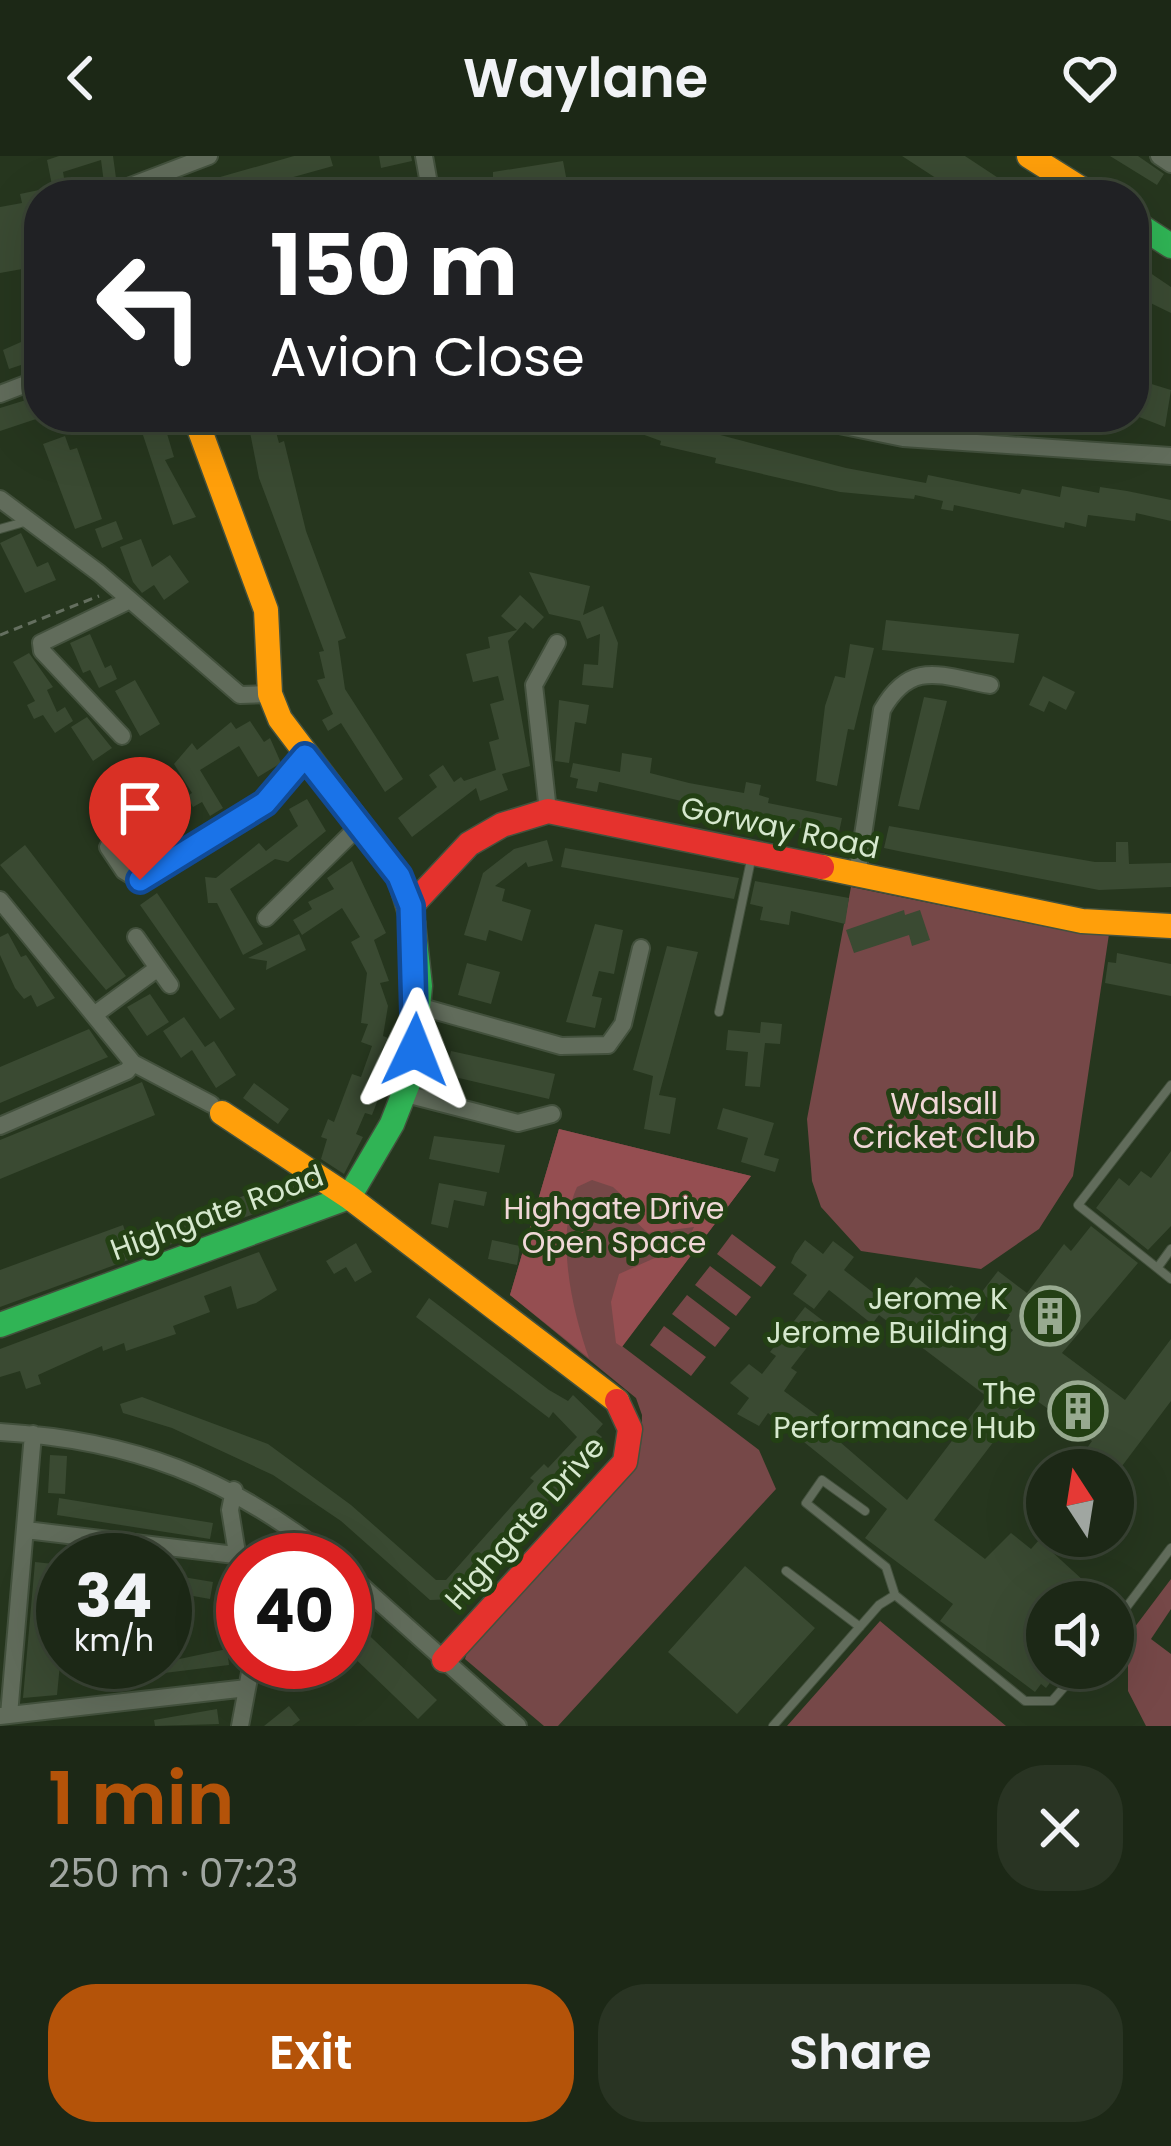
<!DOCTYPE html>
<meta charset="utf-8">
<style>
:root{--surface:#1c2816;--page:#293423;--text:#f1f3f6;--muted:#a0a6a1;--line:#3a4435;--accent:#b45309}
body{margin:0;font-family:Poppins,sans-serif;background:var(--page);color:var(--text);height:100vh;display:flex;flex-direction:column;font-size:45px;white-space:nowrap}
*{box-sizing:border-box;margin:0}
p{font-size:39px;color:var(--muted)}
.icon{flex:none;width:66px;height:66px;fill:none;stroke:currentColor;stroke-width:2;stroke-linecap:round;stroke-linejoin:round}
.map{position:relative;height:1570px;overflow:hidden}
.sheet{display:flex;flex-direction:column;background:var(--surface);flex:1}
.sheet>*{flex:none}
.guide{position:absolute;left:24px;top:24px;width:1125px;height:252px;border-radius:48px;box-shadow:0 12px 48px #0002,0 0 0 3px var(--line);background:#202124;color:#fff;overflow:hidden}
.needle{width:78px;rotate:348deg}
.controls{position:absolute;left:1026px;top:1293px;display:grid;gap:24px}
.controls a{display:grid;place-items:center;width:108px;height:108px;border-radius:50%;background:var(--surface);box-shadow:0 12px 48px #0002,0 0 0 3px var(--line);font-size:60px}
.speed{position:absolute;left:36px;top:1377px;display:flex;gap:24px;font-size:60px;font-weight:700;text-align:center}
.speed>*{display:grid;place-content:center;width:156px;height:156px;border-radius:50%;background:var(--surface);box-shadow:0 12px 48px #0002,0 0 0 3px var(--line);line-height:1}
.speed small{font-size:30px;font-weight:400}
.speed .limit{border:18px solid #d22;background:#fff;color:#111}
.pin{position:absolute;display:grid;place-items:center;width:102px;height:102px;color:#fff;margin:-123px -51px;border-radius:50% 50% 50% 0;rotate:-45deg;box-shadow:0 0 12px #0007}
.pin .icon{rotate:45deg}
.me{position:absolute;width:132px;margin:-66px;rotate:2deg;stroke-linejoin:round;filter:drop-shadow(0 0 9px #0008)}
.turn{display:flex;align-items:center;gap:42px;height:252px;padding:0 48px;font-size:54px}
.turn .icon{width:156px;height:156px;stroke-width:2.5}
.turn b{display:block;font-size:84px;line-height:102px}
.round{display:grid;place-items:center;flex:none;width:126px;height:126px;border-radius:48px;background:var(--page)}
.overview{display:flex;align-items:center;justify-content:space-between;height:204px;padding:0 48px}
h1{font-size:72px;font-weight:600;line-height:90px;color:var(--accent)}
.action{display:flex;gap:24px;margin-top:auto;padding:24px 48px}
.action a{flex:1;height:138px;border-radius:48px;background:var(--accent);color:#fff;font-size:48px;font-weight:600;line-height:138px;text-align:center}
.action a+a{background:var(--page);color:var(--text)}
header{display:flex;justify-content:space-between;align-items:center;height:156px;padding:0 48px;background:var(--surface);font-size:54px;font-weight:600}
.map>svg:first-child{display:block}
.green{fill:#764848}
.forest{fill:#954e51}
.building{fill:#3a4a32}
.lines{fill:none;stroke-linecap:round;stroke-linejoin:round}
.lane-casing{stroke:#43513d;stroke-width:10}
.street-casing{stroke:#43513d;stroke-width:20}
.fast-casing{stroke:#43513d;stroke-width:27}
.slow-casing{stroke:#43513d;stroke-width:27}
.jam-casing{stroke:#43513d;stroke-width:27}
.path{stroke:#646f5f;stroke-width:3;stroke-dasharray:9 6;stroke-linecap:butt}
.lane{stroke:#616c5b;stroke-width:8}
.street{stroke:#616c5b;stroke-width:16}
.fast{stroke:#30b455;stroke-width:24}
.slow{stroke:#ff9f0a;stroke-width:24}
.jam{stroke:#e5322d;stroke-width:24}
.route-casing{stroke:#114b97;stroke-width:30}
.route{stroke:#1a73e8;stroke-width:21}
.labels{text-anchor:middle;stroke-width:10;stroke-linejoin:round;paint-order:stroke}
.street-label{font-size:30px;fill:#d6e8ce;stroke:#234014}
.park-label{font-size:30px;fill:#f0d7d7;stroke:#234014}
.poi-label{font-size:30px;fill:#d6e8ce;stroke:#234014;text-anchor:end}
</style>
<header><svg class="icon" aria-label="back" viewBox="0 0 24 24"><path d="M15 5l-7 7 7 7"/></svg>Waylane<svg class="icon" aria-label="heart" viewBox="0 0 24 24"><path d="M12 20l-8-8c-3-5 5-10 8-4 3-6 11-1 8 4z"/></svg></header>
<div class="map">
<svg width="1171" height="1570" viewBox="0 0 1171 1570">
<rect width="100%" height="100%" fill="#26361e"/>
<path class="green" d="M851 731 1057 773 1109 778 1073 1020 1039 1073 981 1113 861 1095 821 1051 812 1025 807 963Z
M559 973 751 1020 622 1190 759 1294 776 1333 558 1570H544L465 1503 470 1488 641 1289 642 1259 636 1242 510 1139Z
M732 1078 776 1111 761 1131 717 1098Z
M710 1110 751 1141 736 1160 695 1129Z
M687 1139 730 1172 715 1191 672 1158Z
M664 1170 706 1201 691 1220 650 1189Z
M1171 1423V1453L1151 1483 1171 1498V1570H1146L1128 1535V1498L1119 1492Z
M880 1465 1006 1570H787Z"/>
<path class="forest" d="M559 973 751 1020 622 1191 616 1187 611 1146 619 1118 686 1088 694 1071 648 1077 634 1064 628 1045 613 1031 592 1024 577 1031C555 1080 572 1154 589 1202L510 1139Z"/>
<path class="building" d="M59 0H113L116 22 104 27 101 4 63 16 67 39H54L47 4Z
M294 0H330L333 10 229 39H157Z
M379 0H411L412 5 381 12Z
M902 0H965L1024 39H962Z
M1110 0H1138L1164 18 1157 29Z
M563 5 568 31 473 39 470 25 493 21V16Z
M39 34V110L0 117V51L22 47 20 38Z
M1134 106 1171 131V157L1134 139Z
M39 178V203L9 213 3 194Z
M1145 226 1171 234 1165 271 1134 259V231L1142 233Z
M39 240V262L0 275V252Z
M137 261H162L174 301 165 304 196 361 173 369Z
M247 261H272L279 287 284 285 306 375 346 482 338 485 345 533 403 623 385 636 341 567 328 575 322 564 333 558 317 524 325 522 319 496 324 495 259 322Z
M595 261H652L846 312 926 327 928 319 1020 338 1022 333 1060 341 1062 330 1099 337 1100 331 1127 335 1171 344V365L1136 357 1135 365 1088 359 1086 371 1065 366 1064 372 954 349 953 355 941 353 943 345 915 339 914 343 840 336 715 307 716 302 660 289 661 285Z
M65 280 70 294 77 292 102 363 75 373 43 288Z
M116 365 123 383 102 392 95 373Z
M21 377 37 411 48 406 56 424 25 437 0 387Z
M141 383 152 411 170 399 189 426 164 444 154 429 142 437 133 426 120 391Z
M529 416 590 430 583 459 603 450 618 487 613 532 582 529 584 508 598 509 600 478 587 483 580 465 549 458Z
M520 439 544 461 533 473 525 466 508 485 530 610 502 618 508 634 480 645 476 632 412 681 398 662 437 631 429 619 443 609 454 626 461 621 464 625 496 614 489 586 499 583 490 548 504 544 498 520 473 526 466 498 490 492 488 481 517 474 501 460Z
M886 464 1019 478 1014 507 882 494Z
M90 478 105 512 111 509 117 523 99 532 90 514 83 517 70 487Z
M850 488 874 492 854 574 848 573 837 630 816 625 825 550 835 520 845 522Z
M29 497 53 531 47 534 57 556 65 551 73 565 55 577 43 559 34 563 27 549 35 545 13 506Z
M1043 520 1075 536 1066 554 1049 545 1044 556 1029 549Z
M135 524 160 568 140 580 115 535Z
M924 541 947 545 919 654 898 650Z
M559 544 589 549 586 568 575 566 569 607 555 605Z
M87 561 112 592 93 605 71 571Z
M250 565 264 586 270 582 281 607 258 621 239 590 200 614 223 652 210 660 202 646 193 651 187 640 192 637 174 608 192 587 197 594 231 566 236 573Z
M622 597 652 602 650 617 689 627 744 637 746 626 761 629 759 639 769 642 768 647 842 662 838 681 599 626 597 636 576 632 578 623 570 621 573 607 620 616Z
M142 614 167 644 106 678 101 671 113 663 99 640Z
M307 643 326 675 288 706 275 703 230 733 263 788 243 799 217 747H208L205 721 216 722 259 687 266 695 298 670 289 653Z
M889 670 1095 706H1116V686H1128L1129 708 1171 707V731L1099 734 903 696 884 692Z
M547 684 553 705 528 711 526 706 495 730 505 733 502 745 531 754 522 785 489 774 486 785 464 779 483 717 514 693Z
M25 689 126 820 106 834 0 709Z
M565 692 739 722 734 743 561 711Z
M352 705 386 777 374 784 389 825 380 827 388 850 383 880 396 885 391 897 385 895 376 921 381 922 377 946 372 959 365 957 356 978 363 981 344 1018 321 1003 327 983 321 981 328 963 334 966 352 918 361 921 372 890 361 886 368 868 361 867 367 817 351 786 360 781 342 752 302 779 293 764 312 753 308 746 334 733 327 722Z
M755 725 849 742 845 768 791 755 789 769 760 764 763 751 750 748Z
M157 737 235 853 220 863 140 749Z
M904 754 905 759 920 754 930 784 912 790 909 779 854 797 846 774Z
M595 768 623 774 614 818 599 815 592 840 602 842 595 872 566 866Z
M8 777 21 801 26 799 55 842 37 851 31 839 24 843 15 832 0 799V781Z
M299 778 306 794 266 814 267 805 248 802Z
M667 790 698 796 659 939 676 942 670 978 644 973 653 920 633 914Z
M1117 797 1171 808V840L1105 827 1108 806 1116 807Z
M467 807 500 816 491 848 458 839Z
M150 838 169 866 147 880 127 851Z
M184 861 205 891 214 885 236 919 216 932 192 894 181 902 163 875Z
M761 866 782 868 780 888 765 887 760 931 745 930 748 896 726 894 728 874 760 877Z
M89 873 108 901 0 947V911Z
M451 895 555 918 549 943 446 919Z
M142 926 155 959 0 1023V984Z
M254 927 289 953 278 968 243 942Z
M723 952 774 967 764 999 779 1003 775 1016 741 1006 748 982 717 973Z
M434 980 505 989 499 1017 429 1003Z
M1171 995V1070L1148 1094 1096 1052 1119 1022 1129 1030 1141 1015 1151 1022Z
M291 1023 298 1042 0 1151V1114L123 1069 127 1081Z
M439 1027 487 1036 484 1050 454 1044 448 1072 431 1068Z
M1091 1070 1138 1107 1062 1197 1125 1244 1171 1183V1245L1119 1314H1102L1082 1299 1092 1285 1029 1239 934 1364 985 1403 1011 1377 1031 1393 1039 1384 1107 1446H1047V1512H1061L1046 1532 1041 1528 1035 1536 940 1465 953 1448 865 1382 887 1353 768 1257 759 1270 737 1258 749 1242 730 1227 749 1208 762 1218 776 1200 770 1196 805 1151 826 1167 791 1212 797 1216 784 1235 845 1280 840 1286 907 1344 986 1240 879 1159 872 1168 829 1134 814 1153 793 1138 807 1119 791 1107 795 1098 805 1084 823 1098 833 1085 854 1101 844 1114 893 1152 916 1121 941 1141 951 1129 982 1152 966 1174 994 1196 1013 1174 1004 1168 1010 1159 981 1137 998 1115 1027 1137 1064 1088 1071 1095Z
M492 1084 520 1090 517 1109 488 1103Z
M356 1087 372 1116 355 1126 346 1111 334 1118 326 1105Z
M259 1096 277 1134 256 1147 237 1153 231 1130 204 1140 210 1156 173 1170 176 1178 126 1195 124 1187 103 1195 102 1190 38 1219 41 1228 26 1233 20 1215 0 1221V1193Z
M429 1142 549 1234 568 1245 573 1239 603 1268 596 1276 602 1281 588 1296 592 1299 456 1443 430 1444 341 1365 273 1319 172 1272 123 1257 120 1248 142 1241 268 1288 351 1349 436 1424H446L534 1325 530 1322 544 1308 548 1312 577 1281 553 1256 549 1262 416 1161Z
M50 1299 67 1300 65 1338 48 1337Z
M59 1342 213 1367 210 1383 57 1359Z
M35 1406 63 1409 60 1508 57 1539 23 1542Z
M745 1410 815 1472 737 1558 668 1496Z
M165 1418 213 1426 210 1443 165 1435Z
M353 1464 437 1544 418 1563 345 1493V1472Z
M227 1493 229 1509 84 1527 82 1511 165 1506Z
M279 1506 297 1508 293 1534 276 1531Z
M289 1550 300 1564 292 1570H264Z
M217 1553 219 1568 155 1570 154 1564Z"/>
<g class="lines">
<defs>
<path id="lane" d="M0 373 28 365
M719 856 751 704
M1171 929 1078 1049 1171 1123
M1158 1111 1171 1093
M865 1355 822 1324 806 1347 886 1411 895 1439
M786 1415 860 1471
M1113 1469 1171 1392
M773 1570 879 1449 895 1439 1025 1545H1052L1081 1512"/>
<path id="street" d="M424 0 431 39
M1159 0 1171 8
M120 34 209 0
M0 238 39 223
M800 261 903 282 1171 300
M0 343 99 417 240 539 270 538
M122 580 42 495 41 487 128 445
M548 655 534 529 557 487
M108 691 124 715 139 724 152 718 265 647 305 600
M857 719 882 554C911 503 941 520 990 529
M0 744 133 907 211 948
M266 762 360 669
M136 781 170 829
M418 850 561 890 608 889 623 868 641 792
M94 859 158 812
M406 938 518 967 552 958
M0 970 127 915 133 907
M0 1276C132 1284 229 1321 332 1404
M234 1334 230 1354 243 1434
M26 1374 235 1399
M345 1415 518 1570
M9 1559 33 1278
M0 1560 247 1532
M240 1570 252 1506"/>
<path id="fast" d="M1134 66 1171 90
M0 1169 349 1041 392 968 412 917 420 830 413 767"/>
<path id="slow" d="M1029 0 1091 39
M195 261 266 454 270 538 280 563 399 720 413 767
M822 711 1082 765 1171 770
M222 957 349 1041 617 1245"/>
<path id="jam" d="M411 750 469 688 502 669 548 655 822 711
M444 1504 625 1306 630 1273 617 1245"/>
</defs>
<use href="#lane" class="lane-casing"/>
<use href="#street" class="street-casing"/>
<use href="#fast" class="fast-casing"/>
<use href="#slow" class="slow-casing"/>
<use href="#jam" class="jam-casing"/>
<path class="path" d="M0 479 99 440"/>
<use href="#lane" class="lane"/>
<use href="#street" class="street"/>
<use href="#fast" class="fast"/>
<use href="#slow" class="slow"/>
<use href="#jam" class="jam"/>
</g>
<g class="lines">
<defs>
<path id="route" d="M140 724 265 647 305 600 399 720 411 750 415 894"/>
</defs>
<use href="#route" class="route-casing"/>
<use href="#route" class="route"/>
</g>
<defs>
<symbol id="building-ring" viewBox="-11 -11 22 22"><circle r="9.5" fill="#234014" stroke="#98aa90" stroke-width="1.5"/><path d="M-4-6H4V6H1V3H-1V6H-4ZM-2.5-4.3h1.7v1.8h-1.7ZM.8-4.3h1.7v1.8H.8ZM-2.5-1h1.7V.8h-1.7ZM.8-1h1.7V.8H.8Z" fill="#98aa90"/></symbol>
</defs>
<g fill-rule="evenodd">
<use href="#building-ring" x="1017" y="1127" width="66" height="66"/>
<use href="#building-ring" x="1045" y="1222" width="66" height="66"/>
</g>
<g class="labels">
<g class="street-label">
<text transform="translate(780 672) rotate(12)" y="10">Gorway Road</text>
<text transform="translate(217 1057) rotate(-20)" y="10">Highgate Road</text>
<text transform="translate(525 1367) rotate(-48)" y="10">Highgate Drive</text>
</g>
<g class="park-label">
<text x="944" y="958">Walsall<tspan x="944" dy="34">Cricket Club</tspan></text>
<text x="614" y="1063">Highgate Drive<tspan x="614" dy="34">Open Space</tspan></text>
</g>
<g class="poi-label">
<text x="1008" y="1153">Jerome K<tspan x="1008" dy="34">Jerome Building</tspan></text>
<text x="1036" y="1248">The<tspan x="1036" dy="34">Performance Hub</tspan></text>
</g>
</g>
</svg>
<div class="controls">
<a><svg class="needle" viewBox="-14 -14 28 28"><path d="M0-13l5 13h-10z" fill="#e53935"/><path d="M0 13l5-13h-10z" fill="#a0a6a1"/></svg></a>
<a><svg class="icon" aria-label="sound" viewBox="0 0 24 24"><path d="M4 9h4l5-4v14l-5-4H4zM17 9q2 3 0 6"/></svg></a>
</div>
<div class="speed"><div>34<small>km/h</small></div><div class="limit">40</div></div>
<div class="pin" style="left:140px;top:724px;background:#d93025"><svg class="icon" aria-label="arrive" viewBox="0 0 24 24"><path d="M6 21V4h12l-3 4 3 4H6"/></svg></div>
<svg class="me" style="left:415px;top:894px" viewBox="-20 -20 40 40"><path d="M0-17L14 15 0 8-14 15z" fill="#1a73e8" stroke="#fff" stroke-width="4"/></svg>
<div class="guide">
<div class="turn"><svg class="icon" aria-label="left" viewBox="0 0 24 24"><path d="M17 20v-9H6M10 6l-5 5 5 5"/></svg><div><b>150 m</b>Avion Close</div></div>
</div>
</div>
<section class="sheet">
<div class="overview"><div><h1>1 min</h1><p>250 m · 07:23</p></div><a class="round"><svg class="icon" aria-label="close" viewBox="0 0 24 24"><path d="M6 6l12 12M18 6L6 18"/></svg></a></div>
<div class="action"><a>Exit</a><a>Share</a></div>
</section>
